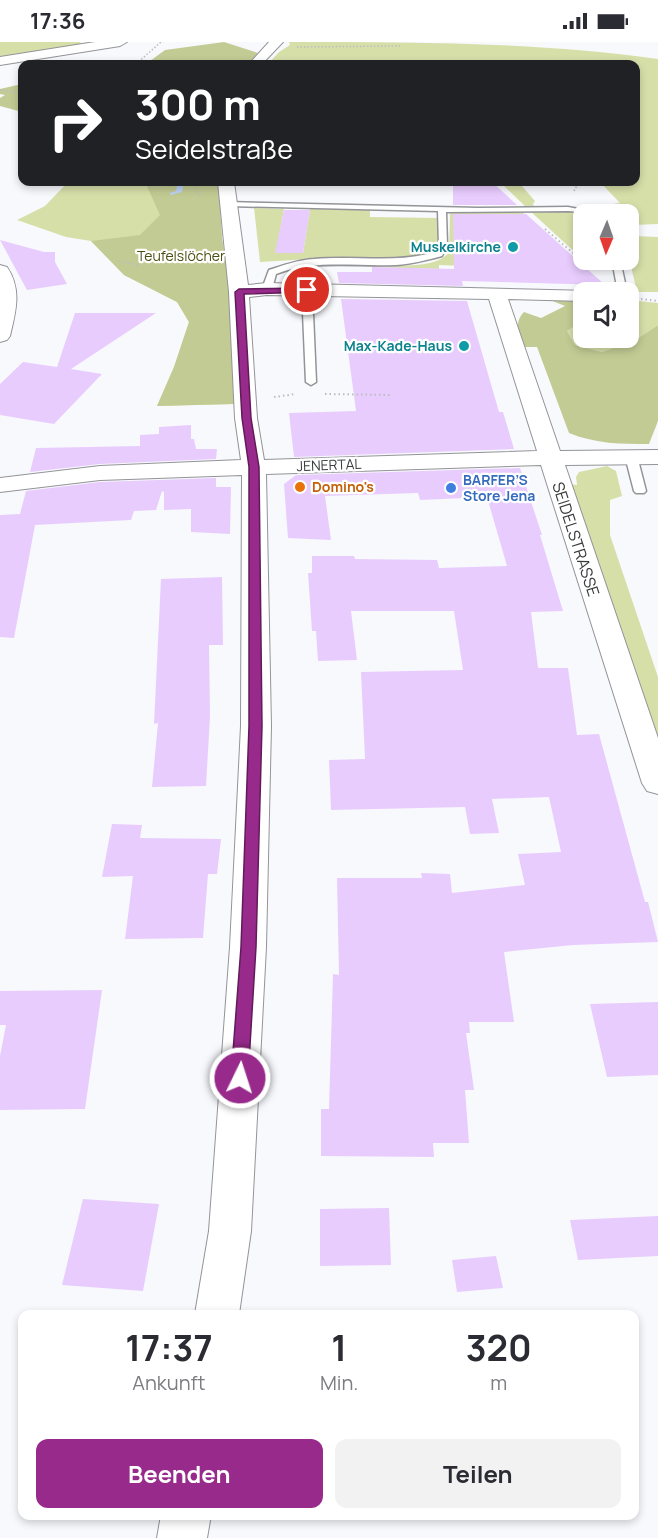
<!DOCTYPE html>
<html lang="de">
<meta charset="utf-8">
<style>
:root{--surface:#fff;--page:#f2f2f3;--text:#2b2b33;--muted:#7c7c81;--accent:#972a8b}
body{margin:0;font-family:Manrope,sans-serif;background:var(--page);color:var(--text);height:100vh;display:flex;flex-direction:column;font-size:22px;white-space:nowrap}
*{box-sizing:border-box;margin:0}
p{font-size:20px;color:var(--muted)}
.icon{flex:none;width:33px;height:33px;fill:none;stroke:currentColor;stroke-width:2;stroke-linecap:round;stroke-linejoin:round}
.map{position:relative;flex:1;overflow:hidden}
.details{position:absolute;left:18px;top:1268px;width:621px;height:210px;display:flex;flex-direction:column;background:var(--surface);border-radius:12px;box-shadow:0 3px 9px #0003}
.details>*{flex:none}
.hud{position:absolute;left:18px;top:18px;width:622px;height:126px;border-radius:12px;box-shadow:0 3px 9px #0003;background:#202124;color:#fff;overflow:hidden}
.needle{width:39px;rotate:182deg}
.tools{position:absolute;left:573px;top:162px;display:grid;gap:12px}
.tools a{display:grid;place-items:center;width:66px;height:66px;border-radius:12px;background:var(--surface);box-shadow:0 3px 9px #0003;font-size:30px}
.pin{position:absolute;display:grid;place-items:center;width:51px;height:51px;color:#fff;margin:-26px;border:3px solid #fff;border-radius:50%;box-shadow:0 2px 6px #0007}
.me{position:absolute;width:66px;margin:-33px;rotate:4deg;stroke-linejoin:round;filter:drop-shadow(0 0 4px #0008)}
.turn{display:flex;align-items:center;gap:21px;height:126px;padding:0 18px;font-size:27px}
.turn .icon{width:78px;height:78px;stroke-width:2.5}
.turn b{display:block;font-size:42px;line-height:51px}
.eta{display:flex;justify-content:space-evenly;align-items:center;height:102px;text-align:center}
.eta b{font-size:36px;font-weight:700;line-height:42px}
.cta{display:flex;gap:12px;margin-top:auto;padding:12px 18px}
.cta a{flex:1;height:69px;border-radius:12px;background:var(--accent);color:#fff;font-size:24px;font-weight:700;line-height:69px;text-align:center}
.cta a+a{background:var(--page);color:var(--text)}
.status{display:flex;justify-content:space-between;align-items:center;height:42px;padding:0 30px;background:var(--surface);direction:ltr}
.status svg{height:16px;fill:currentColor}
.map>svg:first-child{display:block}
.green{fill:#d7dfa9}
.forest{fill:#c3cb94}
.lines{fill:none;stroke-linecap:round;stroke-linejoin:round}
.stream{fill:#bdd2f9;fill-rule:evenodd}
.building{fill:#e8ccfe}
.lane-casing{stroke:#939498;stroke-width:3}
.street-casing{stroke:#939498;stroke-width:2}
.path-far1{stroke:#bcbdc0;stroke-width:1.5;stroke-dasharray:1.5 2;stroke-linecap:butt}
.path{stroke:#bcbdc0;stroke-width:2;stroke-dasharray:1.5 3;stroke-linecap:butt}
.lane{fill:#fff;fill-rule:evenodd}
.street{fill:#fff;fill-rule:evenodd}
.route{fill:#972a8b;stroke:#621b5a;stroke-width:1.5}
.culture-dot{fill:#0f9aa8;stroke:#fff;stroke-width:2}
.food-dot{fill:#e8710a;stroke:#fff;stroke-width:2}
.shop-dot{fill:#3f7fe0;stroke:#fff;stroke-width:2}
.labels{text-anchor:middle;stroke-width:4.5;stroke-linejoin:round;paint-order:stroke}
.far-culture-label{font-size:14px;font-weight:bold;fill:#0d838f;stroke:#fff;text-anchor:end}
.far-park-label{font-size:14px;fill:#4b5012;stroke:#fff}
.far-street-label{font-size:14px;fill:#393a3c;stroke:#fff}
.far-shop-label{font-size:14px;font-weight:bold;fill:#366cbe;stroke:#fff;text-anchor:start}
.far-food-label{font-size:14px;font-weight:bold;fill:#c56008;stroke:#fff;text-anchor:start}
.street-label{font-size:16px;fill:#393a3c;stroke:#fff}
</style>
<div class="status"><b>17:36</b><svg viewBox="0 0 49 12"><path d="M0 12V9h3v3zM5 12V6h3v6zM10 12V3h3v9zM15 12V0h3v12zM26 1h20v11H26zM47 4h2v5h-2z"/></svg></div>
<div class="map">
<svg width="658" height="1496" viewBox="0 0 658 1496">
<rect width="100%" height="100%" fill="#f8f9fd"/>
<path class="green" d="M0 0H79L87 4 0 16Z
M289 0C413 0 537 0 658 17V182L633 183 634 194 658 195V250H637L629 216 628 172H609L594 168 605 163 620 161 600 140H636V22H268L279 10 290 3Z
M68 140H218L234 362 157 364 174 325 189 280 177 260 124 233 91 199 66 195 17 178 45 164Z
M502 140H521V143L535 159 533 162 534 165H526L504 144Z
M254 166 284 167 276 211H303L310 167 370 168V175L439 176 438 209 417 218 328 216 260 220Z
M455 168 521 169 534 180 464 224 439 223V227L372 225V222C393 223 436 228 449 210L450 172Z
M529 168 582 170 583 214H579Z
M629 258 658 261V283L635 298 602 310 575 303 567 289 583 279 584 296H628Z
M607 424 616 429 622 454 610 458V493L658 635V704L568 442 577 443 576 435 579 430Z"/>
<path class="forest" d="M224 0 258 11 248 22H146L165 8Z
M22 42V70L0 64V56L5 53 0 52V47Z
M145 140H218L222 196 230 247 234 362 157 364 174 325 189 280 177 260 124 233 91 199 140 193 160 173Z
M583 255V279L567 289 575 303 602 310 635 298 658 283V379L649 402C621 402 596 402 569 391L537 305H522C518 292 514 280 524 270L541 276 565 264 550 258Z"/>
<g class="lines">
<path class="stream" d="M178 140H184L182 150 170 153V151L176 149Z"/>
</g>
<path class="building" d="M453 140H492L517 163H453Z
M284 168H310L303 211H275Z
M453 172H526L605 243 462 239 463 244 339 241 337 230H372V225L454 227Z
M0 198 44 210H55V220L67 242 27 248Z
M341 257 467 259 499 370H503L514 407 294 415 289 371 356 369Z
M75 271H156L71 327 102 332 54 382 0 373V342L23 320 57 325Z
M191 383V397H194L196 407H217L216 417 100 422 30 430 36 406 140 404V393L159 392V385Z
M520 426 542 493H540L563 569 531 570 538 626H568L577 693 599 692 645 860H648L658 900 573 903 504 910 514 980H469L470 991H466L474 1048H465L469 1101H433L434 1115 321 1114V1067H329L333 932 339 933 337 836H422L421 831 450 832 452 851 525 843 518 812 561 810 549 755 492 757 499 791 470 792 465 765 331 768 329 718 365 717 361 630 463 628 454 569H351L357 618 318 619 316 589H312L308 531H312V514H354L355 517 437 518 439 526 507 524 487 455 420 458 418 451 325 454 331 498 288 496 284 442 296 433Z
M216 436V445H231L230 492 191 490V467L164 468V450L162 449 156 468 134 469 131 478 35 483 14 596 0 595V473L20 472 26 449 100 440Z
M222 535 223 603H209L210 675 206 744 152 745 158 681 154 682 161 537Z
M112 782 142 783 140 796 221 797 217 832H208L203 896 125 897 133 834 102 835Z
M102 948 85 1067 0 1068V1014L6 983H0V949Z
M658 960V1033L607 1035 590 962Z
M83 1157 159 1162 143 1249 62 1243Z
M389 1166 391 1223 320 1224V1167Z
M658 1174V1214L578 1218 570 1178Z
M496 1214 503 1246 457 1250 452 1218Z"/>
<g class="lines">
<defs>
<path id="lane" d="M226 160 478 166 568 165 605 172 568 169 446 170 447 203 442 214C427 218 412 222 396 223 355 225 316 217 276 232L272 247 267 250 262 247 269 228C284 223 298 218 314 217 355 213 395 222 435 210L439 203 438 169 229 164H226Z
M612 218H620L627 250H618Z
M307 245 312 248 316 340 311 343 306 340 302 248Z
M631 411 637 414 646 449 644 451H636L634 449 625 414Z"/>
<path id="street" d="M95 0H127L120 4 0 23V15Z
M269 0H283L262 22H249Z
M218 140H234L248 243 267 241 591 249 592 250H584V259L508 257 560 409 658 408V422L565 423 658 696V752L647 749 642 741 541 423 266 432 271 684 266 905 251 1189 239 1272H195L209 1189 230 905 241 684 242 433 100 438 0 450V436L100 424 241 418 235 376 229 250ZM267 253 489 257 537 409 264 418 257 376 249 255Z
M0 223 7 225C22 247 16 269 10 294L7 298 0 300Z
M161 1473H211L207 1496H157Z"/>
</defs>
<use href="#lane" class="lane-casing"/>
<use href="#street" class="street-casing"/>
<path class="path-far1" d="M297 5 401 4
M136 22 161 0
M0 48 22 51
M196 140 194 146 200 155
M574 149 579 140"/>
<path class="path" d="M545 187 587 223H596
M119 219 141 224
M641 257 658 259
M325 352 392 353
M274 355 296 352"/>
<use href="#lane" class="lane"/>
<use href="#street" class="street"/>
</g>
<path class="route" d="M307 246 312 248 310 250 244 252 251 376 259 425 262 684 256 905 248 1036 246 1041 240 1043 234 1041 231 1036 241 905 249 684V425L242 376 235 250 239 247Z"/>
<g class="culture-dot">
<circle cx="513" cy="205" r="6"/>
<circle cx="464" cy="304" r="6"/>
</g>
<circle class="food-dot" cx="300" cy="445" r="6"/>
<circle class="shop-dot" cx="451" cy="446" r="6"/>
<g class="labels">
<g class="far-culture-label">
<text x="501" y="210">Muskelkirche</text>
<text x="452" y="309">Max-Kade-Haus</text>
</g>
<g class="far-park-label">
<text x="181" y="219">Teufelslöcher</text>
</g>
<g class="far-street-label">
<text transform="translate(329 423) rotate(-2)" y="5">JENERTAL</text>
</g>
<g class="far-shop-label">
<text x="463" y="443">BARFER’S<tspan x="463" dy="16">Store Jena</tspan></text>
</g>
<g class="far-food-label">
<text x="312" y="450">Domino's</text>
</g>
<g class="street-label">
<text transform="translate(576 497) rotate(72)" y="6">SEIDELSTRASSE</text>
</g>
</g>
</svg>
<div class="tools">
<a><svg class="needle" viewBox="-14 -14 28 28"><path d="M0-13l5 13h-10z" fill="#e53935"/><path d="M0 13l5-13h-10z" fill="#7c7c81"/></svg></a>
<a><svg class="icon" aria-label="sound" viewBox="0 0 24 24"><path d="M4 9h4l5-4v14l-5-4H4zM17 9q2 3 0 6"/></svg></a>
</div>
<div class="pin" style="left:307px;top:248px;background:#d93025"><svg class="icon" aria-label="arrive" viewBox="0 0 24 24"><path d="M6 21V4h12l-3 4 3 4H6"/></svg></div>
<svg class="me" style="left:240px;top:1036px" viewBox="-20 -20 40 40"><circle r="17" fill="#972a8b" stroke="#fff" stroke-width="3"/><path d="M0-11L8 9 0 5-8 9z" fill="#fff"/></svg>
<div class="hud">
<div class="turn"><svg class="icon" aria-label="right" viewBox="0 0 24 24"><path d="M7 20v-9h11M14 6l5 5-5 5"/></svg><div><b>300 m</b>Seidelstraße</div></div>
</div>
<section class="details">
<div class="eta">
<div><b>17:37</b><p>Ankunft</p></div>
<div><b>1</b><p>Min.</p></div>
<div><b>320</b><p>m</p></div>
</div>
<div class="cta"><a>Beenden</a><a>Teilen</a></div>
</section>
</div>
